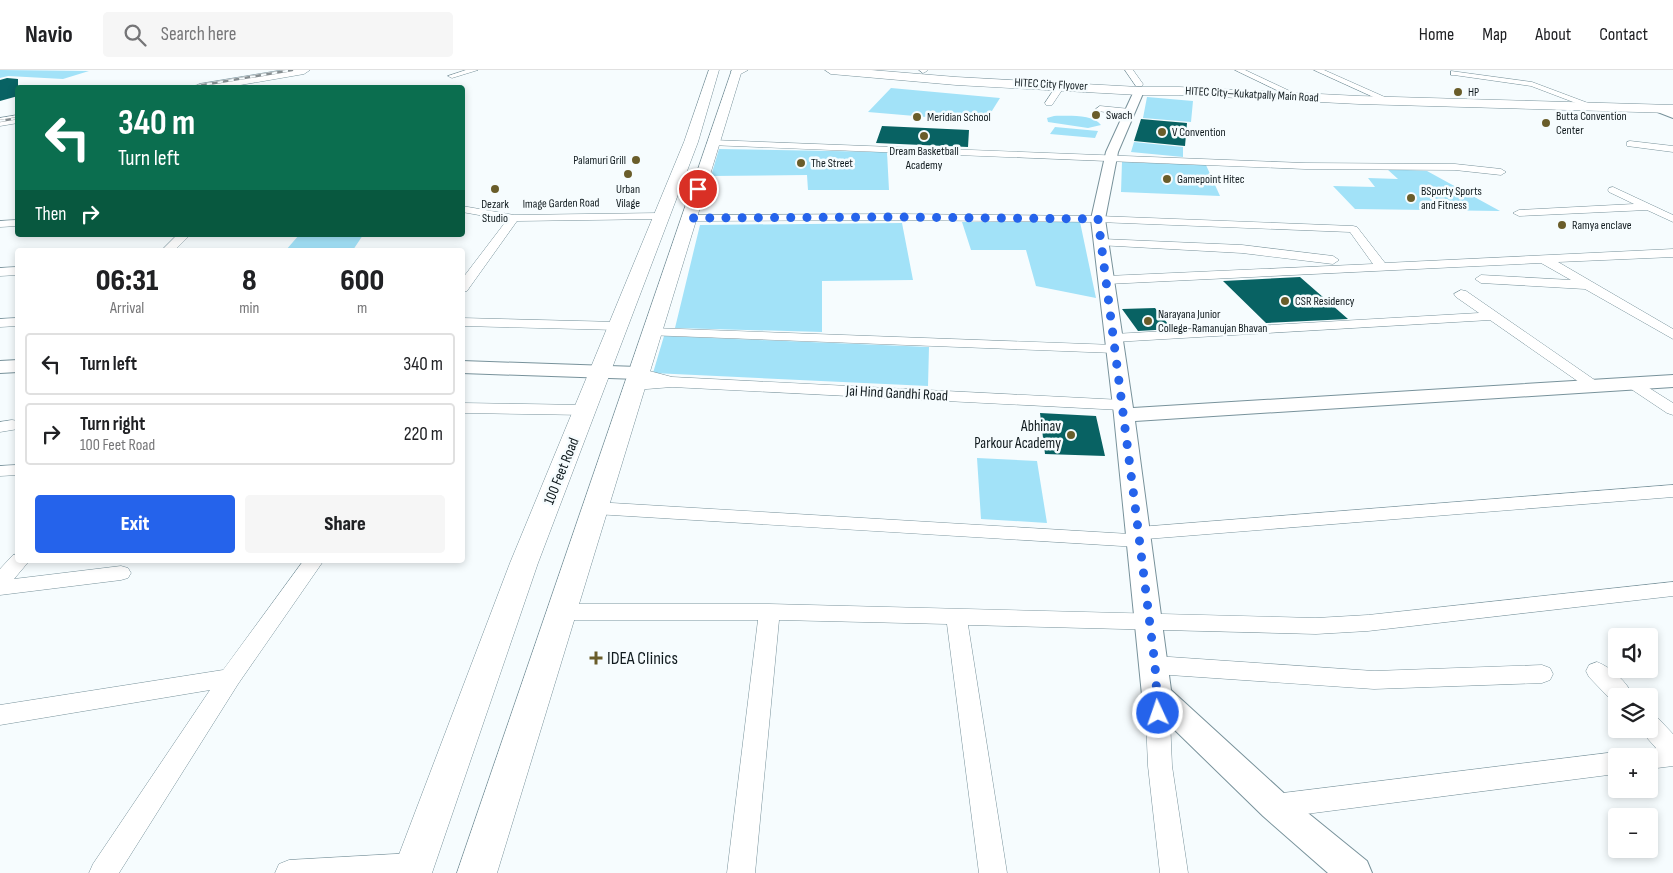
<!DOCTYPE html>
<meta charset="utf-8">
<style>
:root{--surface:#fff;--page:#f6f6f6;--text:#202124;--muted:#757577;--line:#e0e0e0;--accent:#2563eb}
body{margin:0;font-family:"Sofia Sans Condensed",sans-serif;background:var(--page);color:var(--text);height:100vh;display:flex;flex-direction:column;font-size:19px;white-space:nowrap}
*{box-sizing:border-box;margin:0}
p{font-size:16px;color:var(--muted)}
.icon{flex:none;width:28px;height:28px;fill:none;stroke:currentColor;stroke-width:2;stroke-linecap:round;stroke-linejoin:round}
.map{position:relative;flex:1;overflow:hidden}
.panel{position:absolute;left:15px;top:178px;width:450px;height:315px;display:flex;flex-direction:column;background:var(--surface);border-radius:5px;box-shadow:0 2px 8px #0003}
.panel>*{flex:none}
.banner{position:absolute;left:15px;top:15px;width:450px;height:152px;border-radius:5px;box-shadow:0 2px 8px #0003;background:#0b6e4f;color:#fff;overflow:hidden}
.controls{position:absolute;left:1608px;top:558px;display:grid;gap:10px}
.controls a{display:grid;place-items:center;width:50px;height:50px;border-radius:5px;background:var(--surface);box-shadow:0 2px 8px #0003;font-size:25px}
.pin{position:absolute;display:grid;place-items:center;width:42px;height:42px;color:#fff;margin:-21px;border:2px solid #fff;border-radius:50%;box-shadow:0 1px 5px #0007}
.me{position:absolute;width:55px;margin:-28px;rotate:357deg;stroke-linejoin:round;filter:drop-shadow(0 0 4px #0008)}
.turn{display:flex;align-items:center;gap:18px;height:105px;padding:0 20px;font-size:22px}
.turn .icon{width:65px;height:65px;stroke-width:2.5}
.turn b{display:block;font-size:35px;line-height:42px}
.then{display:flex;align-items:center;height:48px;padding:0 20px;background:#0003;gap:10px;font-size:19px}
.eta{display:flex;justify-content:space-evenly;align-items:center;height:85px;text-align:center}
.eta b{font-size:30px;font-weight:800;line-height:35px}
.button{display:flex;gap:10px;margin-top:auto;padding:10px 20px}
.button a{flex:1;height:58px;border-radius:5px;background:var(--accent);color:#fff;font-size:20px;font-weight:800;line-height:58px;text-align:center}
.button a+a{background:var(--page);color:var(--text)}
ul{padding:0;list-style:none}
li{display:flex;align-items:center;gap:15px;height:62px;margin:0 10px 8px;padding:0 10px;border:2px solid var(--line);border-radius:5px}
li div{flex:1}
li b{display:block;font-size:19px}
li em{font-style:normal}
header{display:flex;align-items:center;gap:30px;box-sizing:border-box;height:70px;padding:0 25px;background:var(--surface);border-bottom:1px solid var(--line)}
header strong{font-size:24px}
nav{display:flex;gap:28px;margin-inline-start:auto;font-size:18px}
.search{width:350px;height:45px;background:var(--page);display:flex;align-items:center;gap:12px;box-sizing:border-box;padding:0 18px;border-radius:5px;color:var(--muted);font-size:19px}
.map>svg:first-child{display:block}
.green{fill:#a2e2f8}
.building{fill:#086263}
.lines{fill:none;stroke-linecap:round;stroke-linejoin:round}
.minor-casing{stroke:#78929b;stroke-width:1}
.tertiary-casing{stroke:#78929b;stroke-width:2}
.secondary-casing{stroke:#78929b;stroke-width:1}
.primary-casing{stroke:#78929b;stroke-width:1}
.minor{fill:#fff;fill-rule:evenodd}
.tertiary{fill:#fff;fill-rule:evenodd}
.secondary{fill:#fff;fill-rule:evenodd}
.primary{fill:#fff;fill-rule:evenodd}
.rail-casing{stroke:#868e91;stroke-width:2.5}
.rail{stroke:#f6fcfe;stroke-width:2;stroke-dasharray:5.5;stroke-linecap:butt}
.route{stroke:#2563eb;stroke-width:9;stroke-dasharray:0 16.2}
.poi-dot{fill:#6a5d2a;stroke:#f6fcfe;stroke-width:2}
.labels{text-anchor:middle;stroke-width:5;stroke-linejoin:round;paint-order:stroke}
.far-street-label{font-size:12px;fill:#101a1e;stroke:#f6fcfe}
.far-poi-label{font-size:12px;fill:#101a1e;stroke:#f6fcfe;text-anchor:start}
.street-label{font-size:15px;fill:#101a1e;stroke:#f6fcfe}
.poi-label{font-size:15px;fill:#101a1e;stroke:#f6fcfe;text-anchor:end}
.near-poi-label{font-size:18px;fill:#101a1e;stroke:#f6fcfe;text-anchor:start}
</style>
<header>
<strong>Navio</strong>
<div class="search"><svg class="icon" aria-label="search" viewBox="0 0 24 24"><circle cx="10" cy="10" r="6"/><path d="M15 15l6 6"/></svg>Search here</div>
<nav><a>Home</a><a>Map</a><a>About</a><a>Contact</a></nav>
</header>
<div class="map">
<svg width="1673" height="803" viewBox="0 0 1673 803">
<rect width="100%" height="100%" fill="#f6fcfe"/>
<path class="green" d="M0 0 89 1 63 9 8 6 0 8Z
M891 18 1000 28 985 52 868 42Z
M1147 27 1193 31 1191 52 1143 48Z
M1054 46C1067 46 1093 44 1101 55L1088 58 1048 52 1047 48Z
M1055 57 1098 61 1095 68 1050 64Z
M1134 72 1183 77V87L1131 82Z
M719 79 887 82 889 120H808L807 105 711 106Z
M1122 92 1206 95 1220 126 1121 122Z
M1387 99 1427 101 1500 141 1355 139 1333 116 1375 117 1368 108 1398 109Z
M962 152H1080L1096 228 1036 216 1026 180H971Z
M902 153 913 210 822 211V262L675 258 700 155Z
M299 165H363L353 180H286Z
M664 266 929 277 928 316 653 303Z
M977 388 1037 391 1047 453 981 449Z"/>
<path class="building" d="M7 8 18 9V26L0 31V10Z
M1141 49 1187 53 1185 76 1134 71Z
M882 56 969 60 968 77 876 73Z
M1300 207 1348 249 1266 253 1223 211Z
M1155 238 1172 259 1138 261 1122 239Z
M1040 343 1096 346 1105 386 1045 384Z"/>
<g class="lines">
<defs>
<path id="minor" d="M466 0H478L452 8 448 6Z
M919 0H927V1L923 3Z
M1125 0H1133L1143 14 1142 16H1136Z
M1235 0H1245L1294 23 1287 25Z
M1314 0H1324L1387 28 1380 30Z
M1451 1 1532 12 1588 33 1581 35 1531 16 1454 5H1451Z
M1057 15 1064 17 1052 35H1046L1045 33Z
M1100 36 1130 39 1134 42 1130 45 1097 41 1096 39Z
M712 70 1305 93 1455 94 1501 99 1506 102 1501 105 1455 100 1305 99 709 75 707 73Z
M1630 71 1673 76V82L1627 76V72Z
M1613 117 1673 145V152L1647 140 1519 146 1513 143 1519 140 1634 134 1609 122 1608 120 1609 118Z
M462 136 514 145 660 143 666 146 660 149 517 151 467 221 462 222V209L507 150 462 142Z
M896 144 1098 146 1353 156 1357 157 1385 193 1673 179V187L1558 192 1673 259V269L1585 219 1481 213 1475 209 1481 205 1571 210 1541 193 1107 214 1101 210 1107 206 1373 194 1350 162 1098 152 896 150 691 151 685 148 691 145Z
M18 150V156L0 157V151Z
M177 165H190L175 180H162Z
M1102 169 1242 175 1333 186 1339 190 1333 194 1242 183 1098 175 1096 173Z
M18 197V205L0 206V198Z
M1461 220 1466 221 1599 313 1602 316 1599 319H1589L1490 250 1114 272 1109 271 1107 268 1109 265 1114 264 1479 243 1456 227 1454 224Z
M18 248V256L0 257V249Z
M462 248 618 252 625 256 618 260 462 256Z
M652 258 1115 275 1120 276 1122 279 1120 282 1115 283 647 265 645 262Z
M638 298 672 307 1122 330 1128 332 1130 335 1128 338 1122 340 672 317 634 320 629 318 626 315 629 312 645 310 633 306 630 303 633 300Z
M1633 309 1638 311 1673 333V345L1667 343 1628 317 1625 314 1628 311Z
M462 333 586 335 592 337 594 340 592 343 586 345 462 343Z
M12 350 18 351V359L0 362V352Z
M18 395V405L0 406V396Z
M1673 415V427L1146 469 1148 471 1145 476 1138 477 595 444 588 442 586 438 588 434 595 432 1130 464 1132 459 1139 457Z
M18 484V490H30L14 509 121 496 128 498 131 503 128 508 121 510 0 525V499L13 485Z
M304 490H324L238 614 119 803H89L93 794 210 620 0 655V635L223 600Z
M1673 512V526L1368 561 1316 564 968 555 1007 803H979L947 554 779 550 755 803H727L758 550H561L554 547 550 542 554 537 561 534H769L1316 548 1368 545Z
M1155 586 1374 601 1542 595 1550 598 1553 604 1550 610 1542 613 1374 619 1155 604 1147 601 1144 595 1147 589Z
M1597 592C1611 597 1628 613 1633 626H1616V633H1614L1589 607 1586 601 1589 595Z
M1157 616 1165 619 1169 625 1172 696 1188 803H1160L1148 696 1145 625 1149 619Z
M1649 644 1657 647 1673 664V696L1649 699V686H1638L1640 682 1656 678 1639 659H1649Z
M1616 682 1625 686H1616V704L1275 748 1266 744 1262 736 1266 728 1275 724Z
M414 783 424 787 428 796 425 803H275L279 794 289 790Z"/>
<path id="tertiary" d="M1139 18 1144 21 1118 82 1105 149 1133 338 1673 305V317L1135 351 1171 620 1287 726 1367 791 1372 803H1328L1263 746 1147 633 1142 625 1114 345 1091 149 1106 82 1134 21Z
M1659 36 1673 41V48L1655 41 1654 39 1655 37Z
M18 290V302L0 303V291Z
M462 291 638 297 645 299 648 303 645 307 638 309 462 303Z"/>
<path id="secondary" d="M709 0H719L698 72 538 493 432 803H392L510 493 684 72Z
M732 0H742L497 803H457Z"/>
<path id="primary" d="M283 0H310L304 4 223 18H193L199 14Z
M732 0H748L737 6 733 4 731 2Z
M825 0H871L956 7 1139 17H1179L1359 26 1673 35V43L1359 34 1179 25H1139L956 15 831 4Z
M18 45V53L0 56V48Z"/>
</defs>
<use href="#minor" class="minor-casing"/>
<use href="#tertiary" class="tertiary-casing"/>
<use href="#secondary" class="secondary-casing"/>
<use href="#primary" class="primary-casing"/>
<use href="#minor" class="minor"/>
<use href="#tertiary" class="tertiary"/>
<use href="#secondary" class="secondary"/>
<use href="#primary" class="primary"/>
<defs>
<path id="rail" d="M185 18 292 0
M0 51 18 48"/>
</defs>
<use href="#rail" class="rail-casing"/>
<use href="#rail" class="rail"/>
</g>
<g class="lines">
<path class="route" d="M698 119 691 148 896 147 1098 149 1136 443 1155 595 1158 643"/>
</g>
<g class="poi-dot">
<circle cx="1458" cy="22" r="5"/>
<circle cx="1096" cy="45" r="5"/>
<circle cx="917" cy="47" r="5"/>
<circle cx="1546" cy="53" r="5"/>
<circle cx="1162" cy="62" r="5"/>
<circle cx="924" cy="66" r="5"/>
<circle cx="636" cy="90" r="5"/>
<circle cx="801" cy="93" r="5"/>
<circle cx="628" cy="104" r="5"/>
<circle cx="1167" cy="109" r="5"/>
<circle cx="495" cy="119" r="5"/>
<circle cx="1411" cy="128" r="5"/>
<circle cx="1562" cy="155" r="5"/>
<circle cx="1285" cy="231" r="5"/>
<circle cx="1148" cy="251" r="5"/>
<circle cx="1071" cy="365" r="5"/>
<path d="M593.5 580.5h5v5h5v5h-5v5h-5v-5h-5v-5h5z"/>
</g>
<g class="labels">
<g class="far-street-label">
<text transform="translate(1051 14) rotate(3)" y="4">HITEC City Flyover</text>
<text transform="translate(1252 24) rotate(3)" y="4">HITEC City–Kukatpally Main Road</text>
<text transform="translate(561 133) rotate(-1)" y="4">Image Garden Road</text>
</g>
<g class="far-poi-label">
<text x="1468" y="26">HP</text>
<text x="1106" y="49">Swach</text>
<text x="1556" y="50">Butta Convention<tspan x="1556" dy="14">Center</tspan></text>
<text x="927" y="51">Meridian School</text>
<text x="1172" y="66">V Convention</text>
<text x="924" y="85" text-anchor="middle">Dream Basketball<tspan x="924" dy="14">Academy</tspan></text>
<text x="626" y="94" text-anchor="end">Palamuri Grill</text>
<text x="811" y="97">The Street</text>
<text x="1177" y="113">Gamepoint Hitec</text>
<text x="628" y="123" text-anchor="middle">Urban<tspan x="628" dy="14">Vilage</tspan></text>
<text x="1421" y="125">BSporty Sports<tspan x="1421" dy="14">and Fitness</tspan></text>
<text x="495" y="138" text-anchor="middle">Dezark<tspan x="495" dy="14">Studio</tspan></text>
<text x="1572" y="159">Ramya enclave</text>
<text x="1295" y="235">CSR Residency</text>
<text x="1158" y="248">Narayana Junior<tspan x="1158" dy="14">College-Ramanujan Bhavan</tspan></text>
</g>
<g class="street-label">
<text transform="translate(897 323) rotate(3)" y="5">Jai Hind Gandhi Road</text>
<text transform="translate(561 401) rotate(-68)" y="5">100 Feet Road</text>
</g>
<g class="poi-label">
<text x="1061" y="361">Abhinav<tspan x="1061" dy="17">Parkour Academy</tspan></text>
</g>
<g class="near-poi-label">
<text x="607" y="594">IDEA Clinics</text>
</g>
</g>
</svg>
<div class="controls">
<a><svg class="icon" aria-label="sound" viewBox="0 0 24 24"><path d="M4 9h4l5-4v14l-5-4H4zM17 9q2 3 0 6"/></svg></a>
<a><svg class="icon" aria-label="layers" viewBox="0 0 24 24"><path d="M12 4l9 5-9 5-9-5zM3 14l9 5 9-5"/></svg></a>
<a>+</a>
<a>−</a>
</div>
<div class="pin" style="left:698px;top:119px;background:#d93025"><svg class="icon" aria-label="arrive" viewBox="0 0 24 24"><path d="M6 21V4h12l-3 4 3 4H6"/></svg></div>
<svg class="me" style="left:1158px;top:643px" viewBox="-20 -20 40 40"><circle r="17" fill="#2563eb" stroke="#fff" stroke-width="3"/><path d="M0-11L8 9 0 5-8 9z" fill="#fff"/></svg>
<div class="banner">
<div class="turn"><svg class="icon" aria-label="left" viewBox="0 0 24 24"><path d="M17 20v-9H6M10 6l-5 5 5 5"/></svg><div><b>340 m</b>Turn left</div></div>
<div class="then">Then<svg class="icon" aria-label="right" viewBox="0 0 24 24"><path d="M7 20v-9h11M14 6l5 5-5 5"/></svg></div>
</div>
<section class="panel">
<div class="eta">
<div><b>06:31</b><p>Arrival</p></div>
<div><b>8</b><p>min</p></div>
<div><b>600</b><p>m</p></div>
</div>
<ul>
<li><svg class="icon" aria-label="left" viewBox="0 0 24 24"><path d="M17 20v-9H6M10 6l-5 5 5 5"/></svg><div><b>Turn left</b></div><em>340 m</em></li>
<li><svg class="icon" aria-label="right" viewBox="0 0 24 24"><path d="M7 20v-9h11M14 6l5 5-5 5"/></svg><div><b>Turn right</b><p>100 Feet Road</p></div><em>220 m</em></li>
</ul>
<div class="button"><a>Exit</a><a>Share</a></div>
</section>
</div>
